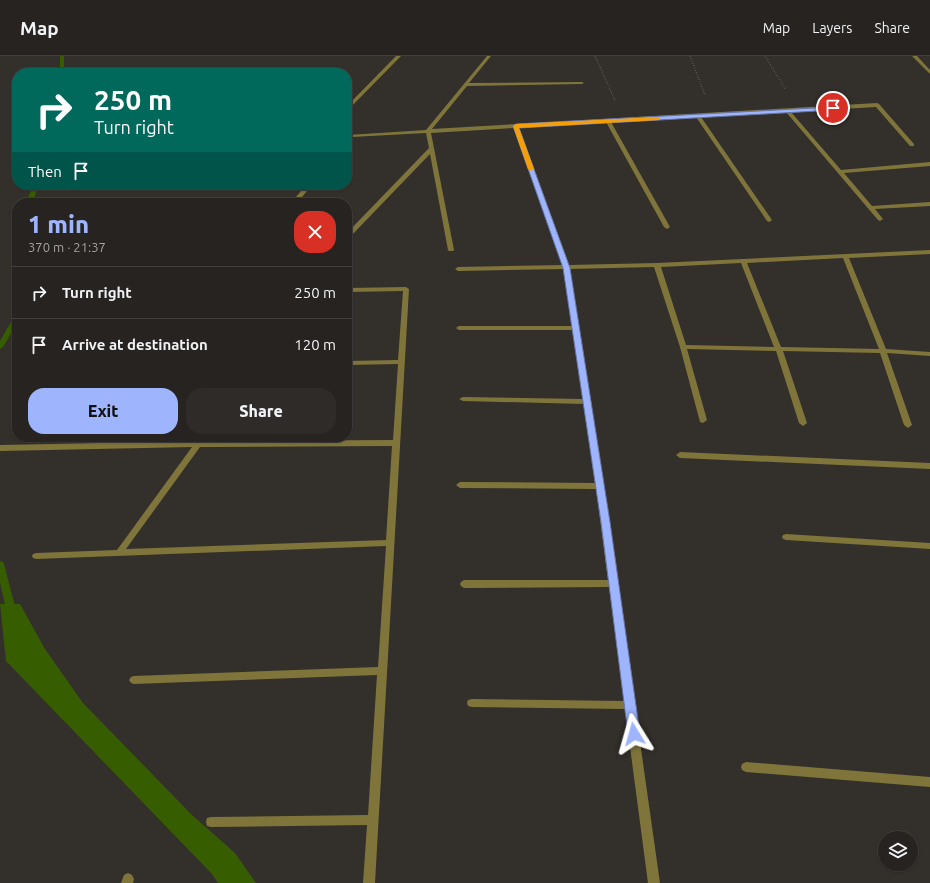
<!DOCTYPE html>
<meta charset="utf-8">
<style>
:root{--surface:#262320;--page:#2e2b29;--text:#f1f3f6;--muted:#a4a4a5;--line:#42403e;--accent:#9eb4fd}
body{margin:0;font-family:Ubuntu,sans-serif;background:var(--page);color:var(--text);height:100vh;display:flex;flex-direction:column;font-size:15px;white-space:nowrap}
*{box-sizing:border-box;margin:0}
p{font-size:13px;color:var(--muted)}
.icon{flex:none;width:22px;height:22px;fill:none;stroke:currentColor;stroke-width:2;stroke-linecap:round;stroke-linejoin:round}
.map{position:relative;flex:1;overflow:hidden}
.details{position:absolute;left:12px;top:142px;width:340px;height:244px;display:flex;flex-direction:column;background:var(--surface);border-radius:16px;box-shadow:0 1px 3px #0004,0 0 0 1px var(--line)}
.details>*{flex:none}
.hud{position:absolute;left:12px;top:12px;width:340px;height:122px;border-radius:16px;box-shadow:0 1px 3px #0004,0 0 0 1px var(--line);background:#00695c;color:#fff;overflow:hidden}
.fabs{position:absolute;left:878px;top:775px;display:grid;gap:8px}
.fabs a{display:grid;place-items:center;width:40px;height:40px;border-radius:50%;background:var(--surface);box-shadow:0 1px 3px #0004,0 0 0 1px var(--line);font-size:20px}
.pin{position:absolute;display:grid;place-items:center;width:34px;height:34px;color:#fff;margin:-17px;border:2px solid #fff;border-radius:50%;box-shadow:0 1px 4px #0007}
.me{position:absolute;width:44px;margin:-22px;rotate:352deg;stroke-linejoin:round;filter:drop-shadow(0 0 3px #0008)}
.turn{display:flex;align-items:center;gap:14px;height:84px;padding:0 16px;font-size:18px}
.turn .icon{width:52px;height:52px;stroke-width:2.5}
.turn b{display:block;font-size:28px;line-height:34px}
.then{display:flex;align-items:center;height:38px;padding:0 16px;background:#0003;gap:8px;font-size:15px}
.round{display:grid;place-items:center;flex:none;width:42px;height:42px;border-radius:16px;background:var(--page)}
.head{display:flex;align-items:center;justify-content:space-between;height:68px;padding:0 16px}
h1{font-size:24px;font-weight:800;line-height:30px;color:var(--accent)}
.primary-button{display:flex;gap:8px;margin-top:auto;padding:8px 16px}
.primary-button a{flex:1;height:46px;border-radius:16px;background:var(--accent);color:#111;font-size:16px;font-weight:800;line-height:46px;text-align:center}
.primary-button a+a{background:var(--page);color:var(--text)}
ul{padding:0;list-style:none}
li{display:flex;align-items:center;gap:12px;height:52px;padding:0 16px;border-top:1px solid var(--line)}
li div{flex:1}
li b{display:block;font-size:15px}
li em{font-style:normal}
header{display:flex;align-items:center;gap:24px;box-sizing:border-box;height:56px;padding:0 20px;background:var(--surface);border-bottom:1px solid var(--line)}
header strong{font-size:19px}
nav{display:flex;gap:22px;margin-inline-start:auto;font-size:14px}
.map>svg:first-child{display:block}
.water{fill:#375d01}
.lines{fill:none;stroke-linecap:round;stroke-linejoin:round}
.stream{fill:#375d01;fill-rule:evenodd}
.path{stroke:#797572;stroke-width:1.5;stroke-dasharray:0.5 2;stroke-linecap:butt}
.street{fill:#7f753b;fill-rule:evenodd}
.route{fill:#9eb4fd;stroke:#6775a4}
.slow{fill:#f59e0b}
</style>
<header>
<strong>Map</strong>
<nav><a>Map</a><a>Layers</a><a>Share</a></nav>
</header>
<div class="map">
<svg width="930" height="827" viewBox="0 0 930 827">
<rect width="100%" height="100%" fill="#332f2b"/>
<path class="water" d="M0 548H20L45 593 83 647 192 759 235 797 256 827H218L212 818 6 605Z"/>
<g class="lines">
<path class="stream" d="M60 0H64V17H60Z
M33 129H39L32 147H26Z
M17 259V267L3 291 0 293V285L14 261Z
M0 505 3 506 4 508 17 558 15 561 12 562 9 561 7 558 0 527Z"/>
<path class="path" d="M595 0 615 44
M690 0 705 39
M765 0 786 34"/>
<path class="street" d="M396 0H401L347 55V50Z
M487 0H491L469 27 582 26 584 27 582 28 467 30 432 73 877 47 879 48 914 88V90H910L876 51 791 56 841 114 930 106V110L844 117 872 150 930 146V150L875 153 883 163 880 165 878 164 786 56 701 61 772 164 769 166 767 165 696 61 611 66 670 171 667 173 664 171 606 66 519 71 569 209 657 207 930 194V198L849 202 886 293 930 296V300L887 297 912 369 908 372 904 369 880 297 783 295 807 367 803 370 799 367 776 295 687 293 707 364 703 367 700 366 680 291 654 211 570 213 609 467 660 827H648L625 653 472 651 468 650 467 647 468 644 472 643 624 645 609 531 464 532 461 530 460 528 461 526 464 524H608L596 433 460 432 456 429 460 426 595 427 584 348 463 345 459 343 463 341 583 343 573 274H459L456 272 459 270H572L564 213 458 215 455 213 458 211 563 209 514 72 431 77 454 194 453 195H449L448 194 430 98 349 182 347 183V177L429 92 426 77 352 81 347 86 348 79 426 74ZM843 202 879 293 781 291 747 207ZM741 207 774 291 686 289 661 211Z
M912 0H917L930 14V18Z
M306 129H312L297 147H291Z
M406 231 409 233 375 827H363L367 769 211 771 207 770 206 766 207 762 211 761 368 759 377 619 134 628 131 627 129 624 131 621 134 620 378 611 386 490 36 503 33 502 32 500 33 498 36 497 117 494 192 391 0 395V389L196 385 199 381H207L204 385 393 384 398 308 347 309V305L398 304 403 235 347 236V232ZM392 390 386 484 126 493 200 391Z
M12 309H17V313H12L11 311Z
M680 396 930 407V413L680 402 676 399Z
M786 478 930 487V493L786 484 783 483 782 481 783 479Z
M746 706 930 721V731L746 716 742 714 741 711 742 708Z
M128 817 132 819 134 823 133 827H121L124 819Z"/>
</g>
<path class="route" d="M833 51 835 54 519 72 570 212 610 466 640 678 638 682 634 684 630 682 628 678 601 466 563 212 513 70 516 68Z"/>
<path class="slow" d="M658 61 660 62V64L519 72 534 113 531 115 528 113 513 70 516 68Z"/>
</svg>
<div class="fabs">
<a><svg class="icon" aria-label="layers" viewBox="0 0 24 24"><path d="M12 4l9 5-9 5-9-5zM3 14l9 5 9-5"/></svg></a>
</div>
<div class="pin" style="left:833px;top:52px;background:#d93025"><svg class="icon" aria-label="arrive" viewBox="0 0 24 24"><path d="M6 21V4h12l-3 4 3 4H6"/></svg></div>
<svg class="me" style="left:634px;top:678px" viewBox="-20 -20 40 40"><path d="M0-17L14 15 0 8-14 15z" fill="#9eb4fd" stroke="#fff" stroke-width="4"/></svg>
<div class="hud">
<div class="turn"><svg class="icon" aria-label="right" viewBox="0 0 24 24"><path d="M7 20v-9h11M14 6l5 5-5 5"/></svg><div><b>250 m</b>Turn right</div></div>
<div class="then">Then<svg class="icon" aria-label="arrive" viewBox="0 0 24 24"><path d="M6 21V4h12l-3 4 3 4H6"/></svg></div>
</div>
<section class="details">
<div class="head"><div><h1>1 min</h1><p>370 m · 21:37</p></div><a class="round" style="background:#d93025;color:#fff"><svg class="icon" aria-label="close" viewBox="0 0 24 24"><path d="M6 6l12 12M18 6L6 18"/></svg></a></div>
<ul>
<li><svg class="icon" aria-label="right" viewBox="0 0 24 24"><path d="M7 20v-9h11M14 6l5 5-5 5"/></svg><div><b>Turn right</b></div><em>250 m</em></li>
<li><svg class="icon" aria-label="arrive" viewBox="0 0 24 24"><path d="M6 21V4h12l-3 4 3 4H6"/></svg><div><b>Arrive at destination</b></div><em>120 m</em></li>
</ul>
<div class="primary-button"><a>Exit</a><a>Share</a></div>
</section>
</div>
